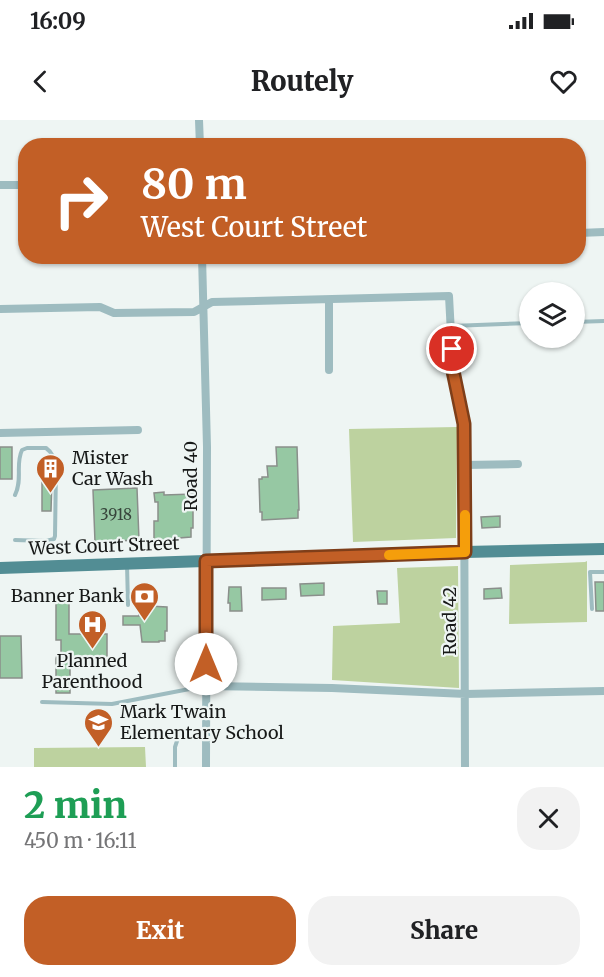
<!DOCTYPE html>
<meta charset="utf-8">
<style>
:root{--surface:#fff;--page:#f2f2f2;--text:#202124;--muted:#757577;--accent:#c25f26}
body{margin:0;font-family:Merriweather,serif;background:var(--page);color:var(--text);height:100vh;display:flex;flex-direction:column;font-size:22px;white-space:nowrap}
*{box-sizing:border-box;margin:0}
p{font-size:20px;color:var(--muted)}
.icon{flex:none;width:33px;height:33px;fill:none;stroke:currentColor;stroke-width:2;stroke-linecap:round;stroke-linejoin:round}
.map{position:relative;height:647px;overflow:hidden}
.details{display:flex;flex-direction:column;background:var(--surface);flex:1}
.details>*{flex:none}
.banner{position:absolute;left:18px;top:18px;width:568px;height:126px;border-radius:24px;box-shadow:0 2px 4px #0004;background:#c25f26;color:#fff;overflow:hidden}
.buttons{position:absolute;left:519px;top:162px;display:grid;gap:12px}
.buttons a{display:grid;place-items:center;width:66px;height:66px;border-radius:50%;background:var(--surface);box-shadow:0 2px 4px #0004;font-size:30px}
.pin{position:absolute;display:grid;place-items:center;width:51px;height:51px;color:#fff;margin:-26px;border:3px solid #fff;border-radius:50%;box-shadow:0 2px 6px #0007}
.me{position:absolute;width:66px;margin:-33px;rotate:0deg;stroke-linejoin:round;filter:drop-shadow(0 0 4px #0008)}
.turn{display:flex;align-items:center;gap:21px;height:126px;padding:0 24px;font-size:27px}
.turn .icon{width:78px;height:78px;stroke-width:2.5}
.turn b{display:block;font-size:42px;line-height:51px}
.round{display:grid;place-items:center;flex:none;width:63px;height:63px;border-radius:24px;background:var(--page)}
.overview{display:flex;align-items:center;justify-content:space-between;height:102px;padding:0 24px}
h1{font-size:36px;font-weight:800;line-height:45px;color:#1e9e55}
.primary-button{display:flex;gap:12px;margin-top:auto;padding:12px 24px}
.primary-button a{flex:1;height:69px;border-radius:24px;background:var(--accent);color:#fff;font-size:24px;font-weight:800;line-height:69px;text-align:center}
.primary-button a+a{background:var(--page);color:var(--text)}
.status{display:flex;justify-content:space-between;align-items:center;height:42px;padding:0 30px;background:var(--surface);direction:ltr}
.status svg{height:16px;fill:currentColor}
header{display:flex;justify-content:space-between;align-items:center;height:78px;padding:0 24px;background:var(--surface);font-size:27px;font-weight:800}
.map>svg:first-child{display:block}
.green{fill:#bdd29f}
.building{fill:#96c8a3;stroke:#8a8f8b;stroke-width:1.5}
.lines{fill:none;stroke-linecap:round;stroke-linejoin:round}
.lane{stroke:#9ebcc0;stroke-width:4}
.street{stroke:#9ebcc0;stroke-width:8}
.primary{stroke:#528d94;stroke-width:12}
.route-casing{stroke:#7e3e19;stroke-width:15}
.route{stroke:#c25f26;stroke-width:10}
.slow{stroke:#f59e0b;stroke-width:10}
.labels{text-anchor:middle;stroke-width:4.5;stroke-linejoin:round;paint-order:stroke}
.number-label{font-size:15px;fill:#37453b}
.poi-label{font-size:18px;fill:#171918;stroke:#eef5f3;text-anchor:start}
.street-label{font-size:18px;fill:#171918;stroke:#eef5f3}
</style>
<div class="status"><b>16:09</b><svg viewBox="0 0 49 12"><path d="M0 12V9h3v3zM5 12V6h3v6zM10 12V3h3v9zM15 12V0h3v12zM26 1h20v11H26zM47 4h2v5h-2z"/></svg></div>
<header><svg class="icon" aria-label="back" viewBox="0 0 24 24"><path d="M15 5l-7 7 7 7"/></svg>Routely<svg class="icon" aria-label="heart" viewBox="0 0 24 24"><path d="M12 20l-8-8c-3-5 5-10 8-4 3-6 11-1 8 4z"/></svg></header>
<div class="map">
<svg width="604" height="647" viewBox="0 0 604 647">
<rect width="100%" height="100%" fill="#eef5f3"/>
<path class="green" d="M457 307 456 418 353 422 349 309Z
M587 441V502L509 504 510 445 585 442Z
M458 446 459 568 332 560 333 506 400 503 397 448Z
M145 627 146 647H34V628Z"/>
<path class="building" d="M0 327H12V359H0Z
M276 327H297L299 390H298V398L262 400V392H260L259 359H262V357H268L267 346H277Z
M42 357H52L51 391H42Z
M137 368 139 420 95 422 93 370Z
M164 372V375L193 374V408H191V417L179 418V421L154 422V401H158V382H155L154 373Z
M500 396V407L482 408 481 397Z
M595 462H604V491H596Z
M324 463V475L301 476 300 464Z
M229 467H241L242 491H230V483H228Z
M262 468H286V479L262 480Z
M501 468 502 478 484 479V469Z
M377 471H387V484H378Z
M56 480H69V514H107V544L70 545V573H56V539L57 534H61V520H56Z
M148 486 167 487V511H165V521H159V522H142L140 505H123V496H139V488H148Z
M0 516H21L22 558H0Z"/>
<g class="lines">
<path class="lane" d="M574 202 604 201
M451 206 530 203
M15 375C23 359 15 345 22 330L27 328H46C53 333 55 339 56 348L55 416 54 419 46 421 15 420
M127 444 128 485
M592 489 590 452H604
M42 582 112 584 205 566
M175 647V627L178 618 187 614"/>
<path class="street" d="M199 0 200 26
M0 65H26
M579 113 604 112
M202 136 207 327 206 647
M0 189 100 187 114 193 194 192 212 182 449 176 453 251 464 304 465 647
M329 250V180
M0 313 138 310
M465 345 518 344
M206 566 332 568 466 574 604 571"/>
<path class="primary" d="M0 448 465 432 604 429"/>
</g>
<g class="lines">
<defs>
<path id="route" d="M206 544V441L465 432 464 304 453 251 452 229"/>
</defs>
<use href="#route" class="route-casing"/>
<use href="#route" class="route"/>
<path class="slow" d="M389 435 465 432V395"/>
</g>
<defs>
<symbol id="building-pin" viewBox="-11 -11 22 30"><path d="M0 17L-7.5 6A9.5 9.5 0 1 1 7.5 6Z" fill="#c25f26" stroke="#eef5f3"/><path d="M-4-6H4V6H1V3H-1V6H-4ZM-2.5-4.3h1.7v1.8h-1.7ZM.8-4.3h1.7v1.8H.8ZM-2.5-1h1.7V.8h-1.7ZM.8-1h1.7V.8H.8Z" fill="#fff"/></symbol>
<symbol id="bank-pin" viewBox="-11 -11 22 30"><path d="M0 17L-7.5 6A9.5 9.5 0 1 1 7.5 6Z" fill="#c25f26" stroke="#eef5f3"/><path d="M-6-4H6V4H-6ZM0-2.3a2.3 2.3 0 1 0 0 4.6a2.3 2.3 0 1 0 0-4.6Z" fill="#fff"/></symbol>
<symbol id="hospital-pin" viewBox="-11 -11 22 30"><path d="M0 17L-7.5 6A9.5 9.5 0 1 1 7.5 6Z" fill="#c25f26" stroke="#eef5f3"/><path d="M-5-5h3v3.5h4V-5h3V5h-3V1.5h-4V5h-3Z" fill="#fff"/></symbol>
<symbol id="school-pin" viewBox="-11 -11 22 30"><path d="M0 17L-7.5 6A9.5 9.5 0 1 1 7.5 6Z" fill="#c25f26" stroke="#eef5f3"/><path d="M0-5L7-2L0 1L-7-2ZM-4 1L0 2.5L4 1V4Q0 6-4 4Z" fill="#fff"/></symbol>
</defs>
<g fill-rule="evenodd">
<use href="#building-pin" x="34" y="332" width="33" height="45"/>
<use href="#bank-pin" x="128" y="460" width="33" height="45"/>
<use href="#hospital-pin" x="76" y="488" width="33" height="45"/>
<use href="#school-pin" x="82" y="586" width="33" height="45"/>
</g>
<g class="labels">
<g class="number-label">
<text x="116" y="400">3918</text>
</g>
<g class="poi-label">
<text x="72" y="344">Mister<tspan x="72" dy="21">Car Wash</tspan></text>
<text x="124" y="482" text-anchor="end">Banner Bank</text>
<text x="92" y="547" text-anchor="middle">Planned<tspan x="92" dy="21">Parenthood</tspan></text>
<text x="120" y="598">Mark Twain<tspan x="120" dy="21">Elementary School</tspan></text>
</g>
<g class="street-label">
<text transform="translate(191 356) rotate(-90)" y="6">Road 40</text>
<text transform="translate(104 426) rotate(-2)" y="6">West Court Street</text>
<text transform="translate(450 501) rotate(-90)" y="6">Road 42</text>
</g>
</g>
</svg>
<div class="buttons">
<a><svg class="icon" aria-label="layers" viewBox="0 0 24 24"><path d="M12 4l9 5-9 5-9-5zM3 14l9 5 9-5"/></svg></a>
</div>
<div class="pin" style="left:452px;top:229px;background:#d93025"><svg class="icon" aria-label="arrive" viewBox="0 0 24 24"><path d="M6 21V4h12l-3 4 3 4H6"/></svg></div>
<svg class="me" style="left:206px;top:544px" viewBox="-20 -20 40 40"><circle r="19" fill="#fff"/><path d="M0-13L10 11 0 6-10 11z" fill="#c25f26"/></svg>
<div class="banner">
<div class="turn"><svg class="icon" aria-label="right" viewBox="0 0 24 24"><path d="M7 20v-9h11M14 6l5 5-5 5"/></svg><div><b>80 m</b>West Court Street</div></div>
</div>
</div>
<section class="details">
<div class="overview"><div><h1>2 min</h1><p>450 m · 16:11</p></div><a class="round"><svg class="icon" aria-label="close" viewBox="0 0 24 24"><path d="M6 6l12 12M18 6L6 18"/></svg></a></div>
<div class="primary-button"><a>Exit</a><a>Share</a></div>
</section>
